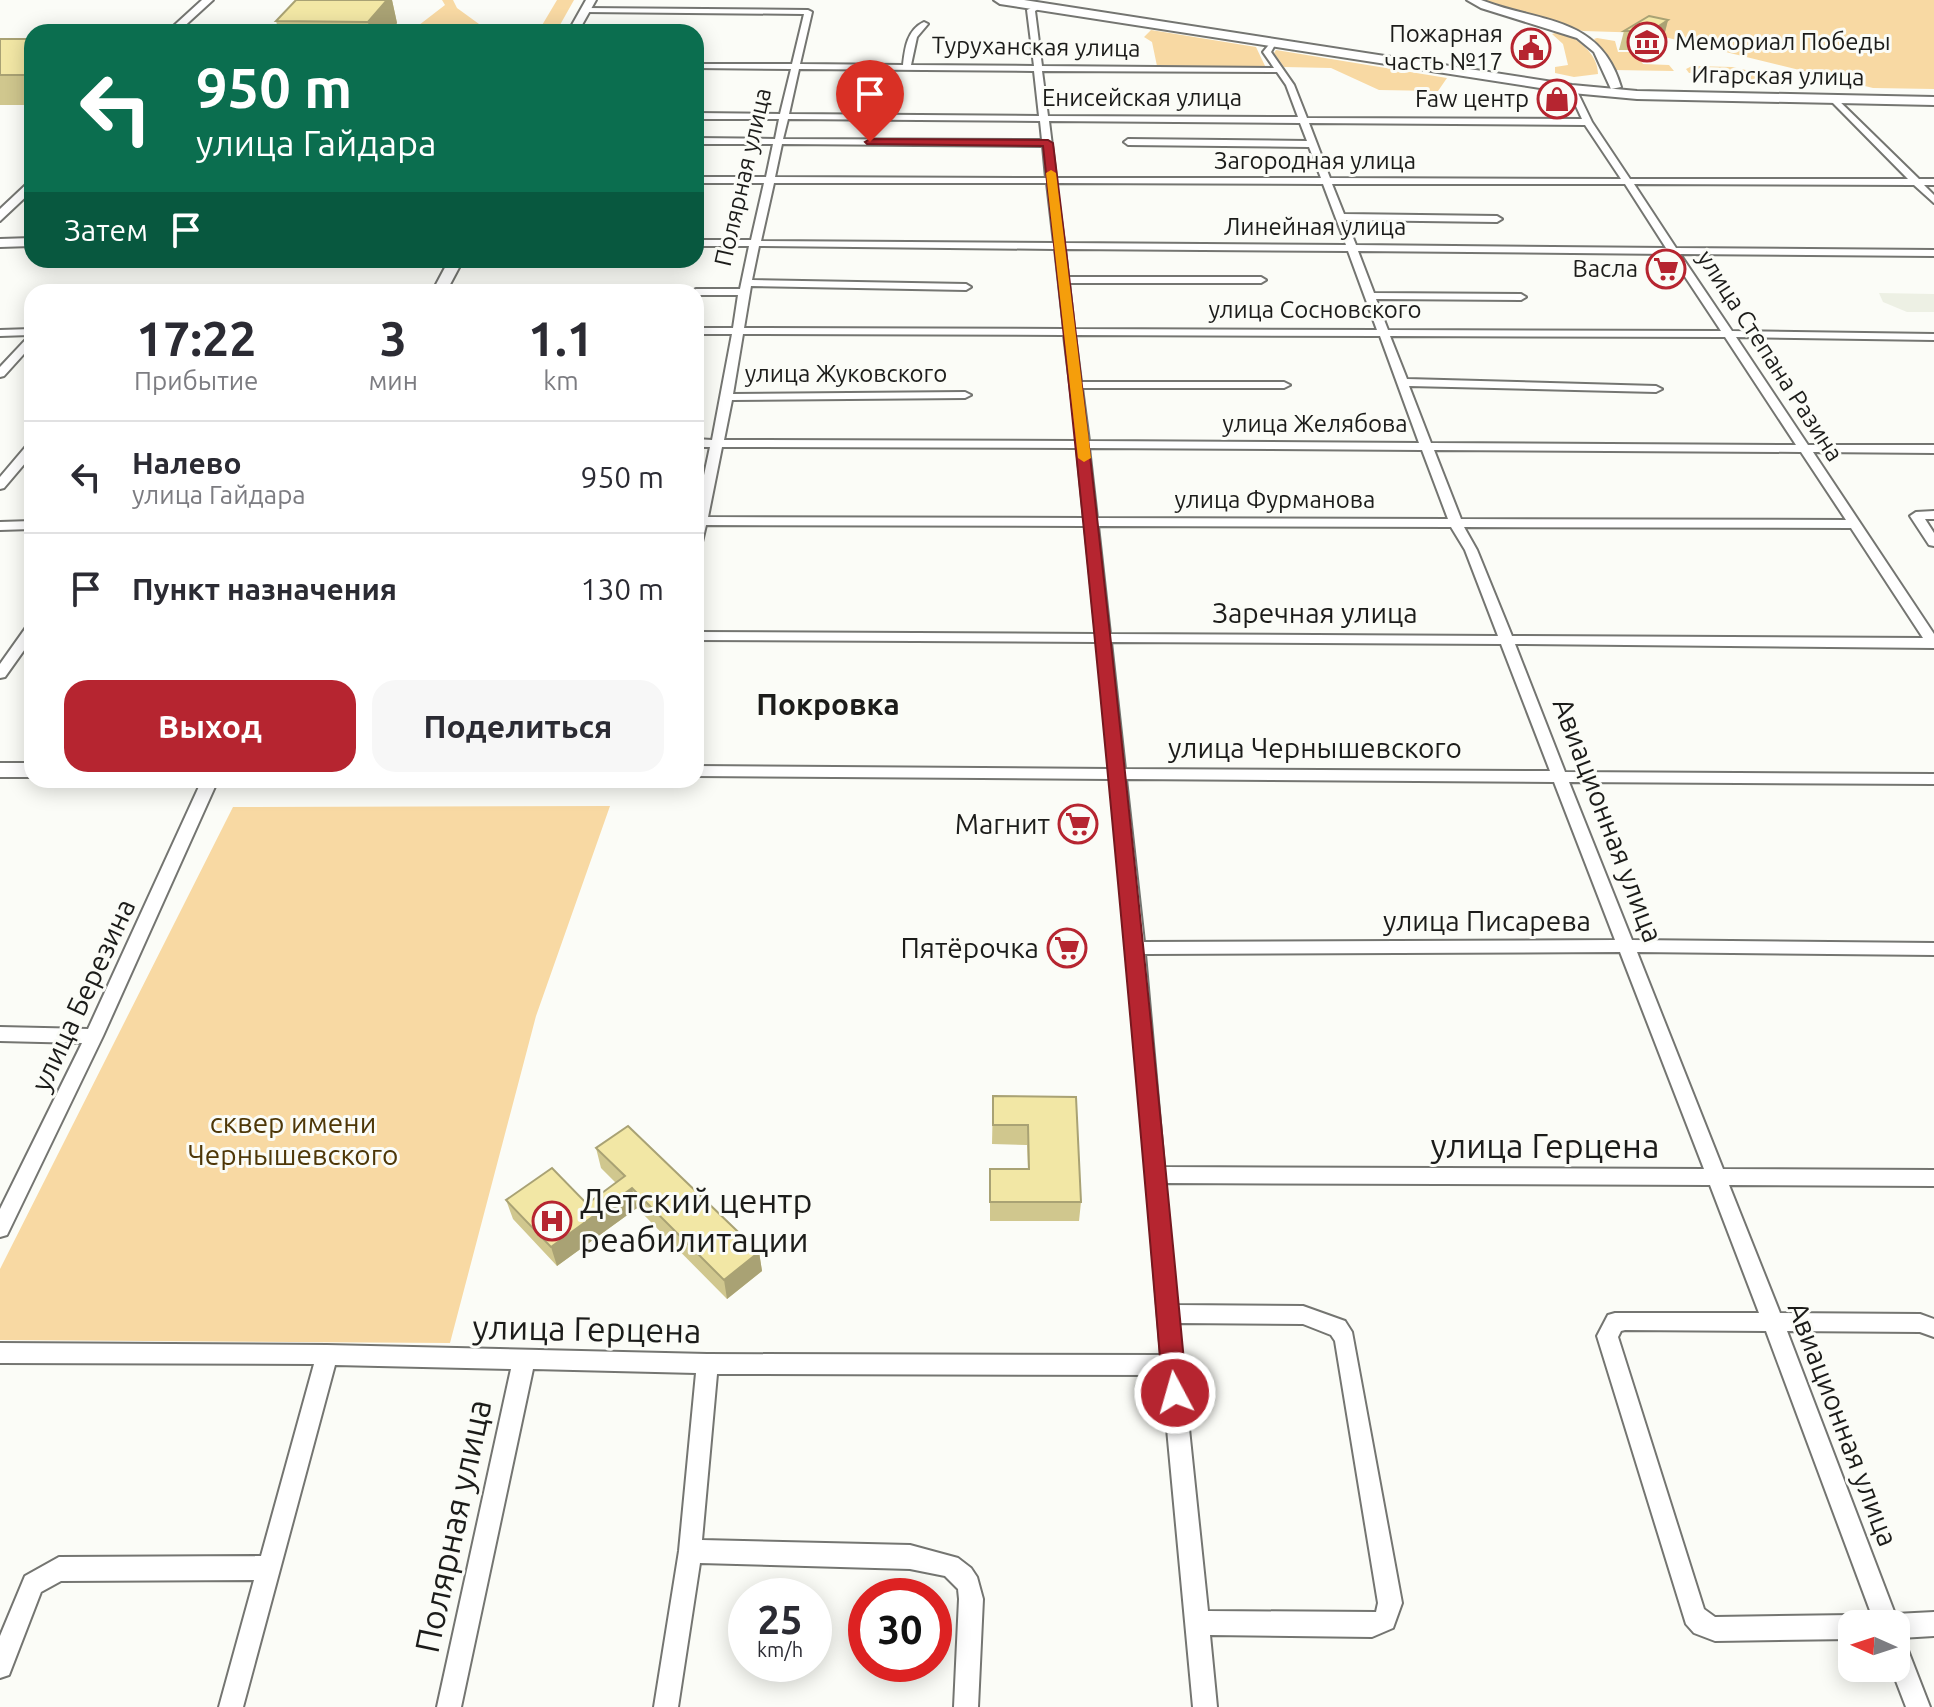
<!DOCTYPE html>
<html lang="ru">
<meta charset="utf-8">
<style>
:root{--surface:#fff;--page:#f7f7f7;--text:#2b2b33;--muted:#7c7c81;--line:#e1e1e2;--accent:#b62530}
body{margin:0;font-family:Ubuntu,sans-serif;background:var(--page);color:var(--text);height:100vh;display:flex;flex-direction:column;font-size:30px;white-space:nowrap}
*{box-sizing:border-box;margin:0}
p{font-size:26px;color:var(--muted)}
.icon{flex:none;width:44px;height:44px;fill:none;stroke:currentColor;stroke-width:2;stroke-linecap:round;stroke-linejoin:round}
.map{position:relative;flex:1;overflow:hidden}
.panel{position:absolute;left:24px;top:284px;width:680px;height:504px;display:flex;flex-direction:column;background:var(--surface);border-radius:24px;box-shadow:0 4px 20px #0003}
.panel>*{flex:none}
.top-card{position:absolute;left:24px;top:24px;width:680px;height:244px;border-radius:24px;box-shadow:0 4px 20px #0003;background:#0b6e4f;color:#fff;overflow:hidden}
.needle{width:52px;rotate:273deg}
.fabs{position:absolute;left:1838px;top:1610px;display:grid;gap:16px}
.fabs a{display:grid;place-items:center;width:72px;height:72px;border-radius:16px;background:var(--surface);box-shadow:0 4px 20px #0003;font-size:40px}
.speed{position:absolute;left:728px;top:1578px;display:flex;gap:16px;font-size:40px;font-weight:700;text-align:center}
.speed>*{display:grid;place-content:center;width:104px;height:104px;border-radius:50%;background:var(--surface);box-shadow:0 4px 20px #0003;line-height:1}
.speed small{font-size:20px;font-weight:400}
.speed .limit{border:12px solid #d22;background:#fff;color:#111}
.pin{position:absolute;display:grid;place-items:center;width:68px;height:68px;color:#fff;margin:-82px -34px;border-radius:50% 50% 50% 0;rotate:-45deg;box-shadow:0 0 8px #0007}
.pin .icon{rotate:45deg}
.me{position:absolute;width:88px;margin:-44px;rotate:354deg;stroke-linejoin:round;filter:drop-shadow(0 0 6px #0008)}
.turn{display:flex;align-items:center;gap:28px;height:168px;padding:0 40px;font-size:36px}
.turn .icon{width:104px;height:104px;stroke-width:2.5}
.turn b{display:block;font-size:56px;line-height:68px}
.then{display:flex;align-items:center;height:76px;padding:0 40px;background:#0003;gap:16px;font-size:30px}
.eta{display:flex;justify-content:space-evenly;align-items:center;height:136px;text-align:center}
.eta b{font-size:48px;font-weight:700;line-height:56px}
.button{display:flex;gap:16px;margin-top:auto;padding:16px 40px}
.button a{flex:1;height:92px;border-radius:24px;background:var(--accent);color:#fff;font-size:32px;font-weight:700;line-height:92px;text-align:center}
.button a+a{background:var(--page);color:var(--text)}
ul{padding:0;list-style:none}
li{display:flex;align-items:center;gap:24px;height:112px;padding:0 40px;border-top:2px solid var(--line)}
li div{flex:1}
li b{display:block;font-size:30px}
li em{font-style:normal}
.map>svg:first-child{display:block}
.built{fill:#edf0e4}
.green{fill:#f8d9a3}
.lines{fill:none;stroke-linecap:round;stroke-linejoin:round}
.street-casing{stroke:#747571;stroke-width:4}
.secondary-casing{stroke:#747571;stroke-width:4}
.primary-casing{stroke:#747571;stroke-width:4}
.street{fill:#fff;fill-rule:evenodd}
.secondary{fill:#fff;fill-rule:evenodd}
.primary{fill:#fff;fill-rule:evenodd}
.wall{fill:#d0c78e}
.shaded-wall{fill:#a9a274}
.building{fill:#f2e7a5;stroke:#a9a274;stroke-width:2}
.route{fill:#b62530;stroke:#76181f;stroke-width:2}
.slow{fill:#f59e0b}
.labels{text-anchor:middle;stroke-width:6;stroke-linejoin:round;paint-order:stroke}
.far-poi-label{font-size:24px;fill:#1c1c1a;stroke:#fbfcf7;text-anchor:end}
.far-street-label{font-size:24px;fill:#1c1c1a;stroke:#fbfcf7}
.street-label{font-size:28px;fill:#1c1c1a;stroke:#fbfcf7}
.poi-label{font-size:28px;fill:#1c1c1a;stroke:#fbfcf7;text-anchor:end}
.park-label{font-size:28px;fill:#4e3707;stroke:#fbfcf7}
.neighbourhood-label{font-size:30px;font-weight:bold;fill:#1c1c1a;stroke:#fbfcf7}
.near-street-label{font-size:34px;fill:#1c1c1a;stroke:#fbfcf7}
.near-poi-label{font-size:34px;fill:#1c1c1a;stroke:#fbfcf7;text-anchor:start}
</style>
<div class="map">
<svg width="1934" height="1707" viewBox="0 0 1934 1707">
<rect width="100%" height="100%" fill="#fbfcf7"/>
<path class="built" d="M1879 293 1934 294V312H1907L1883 302Z"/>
<path class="green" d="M442 0H453L457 8 490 32H410L445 5Z
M557 0H574L556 32H538Z
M1481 0H1934V89L1873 88 1648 33 1583 31 1501 10Z
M1151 30 1256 47 1266 68 1157 66 1152 42 1144 37Z
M1561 31C1577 39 1598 53 1598 74L1574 77 1555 73V67L1568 65 1563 44 1552 34Z
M1597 38 1615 41 1618 52H1635L1643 64 1669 65 1674 71 1614 70 1594 39Z
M1276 50 1447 78 1438 91 1379 90 1331 68 1284 67 1274 53Z
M1692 66 1732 67 1778 77 1767 84 1722 73H1689L1686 69Z
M610 806 536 1016 450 1343 0 1340V1269L233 807Z"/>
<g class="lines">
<defs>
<path id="street" d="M1039 4 1043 6 1035 11 1042 66 1274 68 1263 52 1272 41 1276 43 1271 52 1294 85 1307 118 1582 119 1568 89 1572 86 1576 89 1592 122 1630 179H1908L1831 101V97L1834 96 1919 179H1934V185H1924L1934 195V203L1914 185 1634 184 1676 248 1934 250V256L1680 254 1732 331 1934 334V340L1736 337 1808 445H1934V453L1813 452 1934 634V648L1515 644 1565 772 1934 774V784L1569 782 1632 940 1934 943V955L1637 952 1723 1169 1934 1170V1186L1729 1185 1780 1313 1920 1314 1934 1319V1337L1920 1332 1787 1331 1895 1614 1934 1612V1636L1900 1638 1904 1640 1930 1707H1906L1891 1668H1896V1624H1875L1766 1331 1625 1330 1621 1331 1618 1337 1704 1609 1715 1617 1852 1615 1860 1619 1863 1624H1852V1639L1715 1641 1694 1633 1686 1624 1597 1336 1608 1315 1615 1313H1759L1710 1185 1165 1183 1176 1305 1303 1306 1345 1321 1352 1332 1402 1603 1393 1628 1372 1637 1210 1635 1217 1707H1193L1162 1375 717 1374 702 1540 910 1545 958 1558 971 1568 977 1577 983 1599 978 1707H954L959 1599 958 1589 945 1576 910 1569 700 1563 678 1707H654L679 1551 696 1373 533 1369 461 1707H437L511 1369 335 1365 243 1707H219L254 1580 61 1581 41 1592 9 1675 0 1678V1636L25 1576 59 1557 261 1556 314 1364 0 1363V1343L327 1345 707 1354 1161 1355 1128 948 1111 779 696 776V766L1110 769 1097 642 696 640V632L1096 634 1085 526 706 525 702 542 696 546V513L710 447H696V439L712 440 732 334H696V328H733L738 295H696V292H691L696 289H740L749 246H696V240H751L764 183H696V177H766L773 144H696V138L775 139 779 119H696V113L780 114 791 69 696 68V64H792L804 14 585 12 581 10 585 8 808 10 812 12 800 64 903 65C905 48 907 30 924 22L928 24 917 37 911 65 1034 66 1027 10ZM799 69 1034 71 1039 116 789 114ZM1042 71 1277 72 1286 85 1298 117 1048 116ZM788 119 1040 121 1042 140 783 139ZM1049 121 1300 123 1307 141 1128 139 1124 142 1128 145 1309 147 1321 178H1056ZM1309 123 1585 125 1621 179 1330 178ZM782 144 1043 146 1046 178 775 177ZM774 183H1047L1054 243 761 241ZM1056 183 1323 184 1346 245 1064 243ZM1332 184H1625L1666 248 1356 245 1346 220 1497 222 1502 219 1497 216 1344 214ZM759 246 1055 249 1064 329 744 328 751 286 966 290 971 287 966 284 752 280ZM1065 249 1348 251 1377 330 1074 329 1069 283H1261L1266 280 1261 277H1068ZM1358 251 1670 254 1721 331 1388 330 1376 299 1521 300 1526 297 1521 294 1374 293ZM743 334 1064 335 1077 441 724 440 732 400 965 398 971 395 965 392 733 394ZM1075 335 1380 336 1419 443 1089 441 1082 388H1284L1290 385 1284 382H1081ZM1390 336 1725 337 1796 445 1431 443 1409 386 1656 392 1662 389 1656 386 1407 379ZM722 447 1077 448 1084 518 708 517ZM1089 448 1422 450 1448 519 1097 518ZM1434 450 1801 452 1846 520 1461 519ZM1098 526 1451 527 1465 550 1498 636 1110 634ZM1464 527 1851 528 1923 638 1512 636 1477 550ZM1111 642 1501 644 1550 771 1125 769ZM1126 779 1554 782 1615 940 1144 942ZM1620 952 1704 1169 1164 1167 1145 954ZM1178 1323 1303 1324 1331 1335 1335 1341 1378 1603 1376 1612 1208 1611Z
M440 287 588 289 593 292H436V288Z
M32 329V345L4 376 0 377V367L30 335 0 336V330Z
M32 443V455L4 488 0 489V477L28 444Z
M1934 511V519H1925L1934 533V546L1929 545 1910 516 1916 512Z
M32 521V529L0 530V522Z
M32 625V639L5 677 0 678V664L27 626Z
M202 780H218L103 1036 7 1235 0 1237V1209L82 1043 0 1041V1027L88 1029Z"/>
<path id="secondary" d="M202 0H213L178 32H167Z
M586 0H596L578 32H568Z
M1467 0H1481C1539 23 1600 15 1621 87L1611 89 1594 52 1577 38 1481 8Z
M32 179V191L0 221V209Z
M32 238V246L0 247V239Z
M449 260H463L446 292H432Z
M0 763H32V777H0Z"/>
<path id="primary" d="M994 0H1024L1572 85 1637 91 1934 97V105L1637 99 1572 93 1000 4Z"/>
</defs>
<use href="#street" class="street-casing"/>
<use href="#secondary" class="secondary-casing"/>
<use href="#primary" class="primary-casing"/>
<use href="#street" class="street"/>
<use href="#secondary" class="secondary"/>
<use href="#primary" class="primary"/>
</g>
<path class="wall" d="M296 0H392L397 23 390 32H279L276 21Z
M1668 20 1663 40 1646 50H1619L1624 31Z
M0 39H32V105H0Z
M993 1096 1076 1097 1081 1202 1079 1221H990V1169H1028L1027 1145 992 1144Z
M596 1148 759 1252 762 1271 727 1299 637 1208 557 1266 513 1219 506 1200 587 1204 616 1183 601 1168Z"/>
<path class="shaded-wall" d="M387 0H392L397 23 390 32H370L368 22Z
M1668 20 1663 40 1646 50 1651 31Z
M632 1188 637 1208 557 1266 551 1247Z
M759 1252 762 1271 727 1299 724 1280Z"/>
<path class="building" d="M296 0H387L368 22 276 21Z
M1649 16 1668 20 1651 31H1624Z
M0 39H32V75H0Z
M993 1096 1076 1097 1081 1202H990V1169H1029L1028 1125H993Z
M628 1126 759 1252 724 1280 632 1188 551 1247 506 1200 552 1168 587 1204 625 1176 596 1148Z"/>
<path class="route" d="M870 139 1048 140 1053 143C1104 559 1148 976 1187 1393L1183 1401 1175 1405 1166 1401 1163 1393C1128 977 1090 561 1043 146L867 144 865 142Z"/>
<path class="slow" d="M1051 170 1056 173 1091 458 1084 462 1078 458 1046 173Z"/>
<defs>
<symbol id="museum-ring" viewBox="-11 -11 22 22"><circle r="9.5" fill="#fbfcf7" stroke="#b62530" stroke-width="1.5"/><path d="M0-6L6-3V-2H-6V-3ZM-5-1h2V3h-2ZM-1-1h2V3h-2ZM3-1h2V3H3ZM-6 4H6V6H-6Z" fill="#b62530"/></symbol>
<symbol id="civic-ring" viewBox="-11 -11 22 22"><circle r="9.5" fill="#fbfcf7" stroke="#b62530" stroke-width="1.5"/><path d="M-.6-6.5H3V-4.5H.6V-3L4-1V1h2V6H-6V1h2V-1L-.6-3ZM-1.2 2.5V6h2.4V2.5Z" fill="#b62530"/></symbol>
<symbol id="shop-ring" viewBox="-11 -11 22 22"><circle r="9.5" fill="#fbfcf7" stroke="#b62530" stroke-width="1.5"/><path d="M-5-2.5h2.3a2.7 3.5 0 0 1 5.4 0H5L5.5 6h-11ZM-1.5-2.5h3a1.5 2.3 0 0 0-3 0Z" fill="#b62530"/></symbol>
<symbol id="supermarket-ring" viewBox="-11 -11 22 22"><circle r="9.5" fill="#fbfcf7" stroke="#b62530" stroke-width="1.5"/><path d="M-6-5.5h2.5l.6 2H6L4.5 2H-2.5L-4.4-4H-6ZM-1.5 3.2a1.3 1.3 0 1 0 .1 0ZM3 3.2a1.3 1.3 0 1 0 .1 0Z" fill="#b62530"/></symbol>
<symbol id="hospital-ring" viewBox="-11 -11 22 22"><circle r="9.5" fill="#fbfcf7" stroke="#b62530" stroke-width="1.5"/><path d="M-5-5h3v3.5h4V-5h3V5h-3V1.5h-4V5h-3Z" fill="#b62530"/></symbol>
</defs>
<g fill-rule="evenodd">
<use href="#museum-ring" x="1625" y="20" width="44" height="44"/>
<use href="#civic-ring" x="1509" y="26" width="44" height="44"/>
<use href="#shop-ring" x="1535" y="77" width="44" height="44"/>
<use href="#supermarket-ring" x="1644" y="247" width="44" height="44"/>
<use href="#supermarket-ring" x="1056" y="802" width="44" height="44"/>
<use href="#supermarket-ring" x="1045" y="926" width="44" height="44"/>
<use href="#hospital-ring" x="530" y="1199" width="44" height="44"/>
</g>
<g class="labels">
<g class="far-poi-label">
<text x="1503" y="42">Пожарная<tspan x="1503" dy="28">часть №17</tspan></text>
<text x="1675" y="50" text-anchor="start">Мемориал Победы</text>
<text x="1529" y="107">Faw центр</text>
<text x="1638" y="277">Васла</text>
</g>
<g class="far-street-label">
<text transform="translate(1036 47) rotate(1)" y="8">Туруханская улица</text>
<text transform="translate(1778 76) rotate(1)" y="8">Игарская улица</text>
<text x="1142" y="106">Енисейская улица</text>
<text x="1315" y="169">Загородная улица</text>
<text transform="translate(743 177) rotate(-77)" y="8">Полярная улица</text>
<text x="1315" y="235">Линейная улица</text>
<text x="1315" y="318">улица Сосновского</text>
<text transform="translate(1770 356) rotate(57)" y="8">улица Степана Разина</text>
<text x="846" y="382">улица Жуковского</text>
<text x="1315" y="432">улица Желябова</text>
<text x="1275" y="508">улица Фурманова</text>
</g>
<g class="street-label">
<text x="1315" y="623">Заречная улица</text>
<text x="1315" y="758">улица Чернышевского</text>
<text transform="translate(1608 820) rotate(69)" y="10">Авиационная улица</text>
<text x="1487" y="931">улица Писарева</text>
<text transform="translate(83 995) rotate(-65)" y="10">улица Березина</text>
<text transform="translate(1843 1424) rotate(69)" y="10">Авиационная улица</text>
</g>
<g class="poi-label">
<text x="1050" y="834">Магнит</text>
<text x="1039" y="958">Пятёрочка</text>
</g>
<g class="park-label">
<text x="293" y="1133">сквер имени<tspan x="293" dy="32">Чернышевского</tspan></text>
</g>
<g class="neighbourhood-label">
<text x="828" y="715">Покровка</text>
</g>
<g class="near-street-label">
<text x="1545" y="1158">улица Герцена</text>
<text transform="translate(587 1329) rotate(1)" y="12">улица Герцена</text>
<text transform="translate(453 1526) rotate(-78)" y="12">Полярная улица</text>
</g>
<g class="near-poi-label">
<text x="580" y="1213">Детский центр<tspan x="580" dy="39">реабилитации</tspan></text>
</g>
</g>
</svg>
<div class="fabs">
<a><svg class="needle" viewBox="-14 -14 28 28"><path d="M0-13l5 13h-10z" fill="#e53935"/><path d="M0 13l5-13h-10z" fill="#7c7c81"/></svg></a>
</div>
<div class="speed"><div>25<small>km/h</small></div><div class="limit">30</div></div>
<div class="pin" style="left:870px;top:142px;background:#d93025"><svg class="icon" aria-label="arrive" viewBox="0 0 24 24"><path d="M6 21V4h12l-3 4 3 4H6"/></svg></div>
<svg class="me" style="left:1175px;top:1393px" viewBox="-20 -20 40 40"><circle r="17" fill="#b62530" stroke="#fff" stroke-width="3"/><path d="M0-11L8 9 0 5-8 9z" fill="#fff"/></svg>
<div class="top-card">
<div class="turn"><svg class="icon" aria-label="left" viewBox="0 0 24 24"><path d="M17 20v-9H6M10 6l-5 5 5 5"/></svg><div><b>950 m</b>улица Гайдара</div></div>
<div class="then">Затем<svg class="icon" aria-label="arrive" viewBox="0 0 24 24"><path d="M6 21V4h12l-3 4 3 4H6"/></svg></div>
</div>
<section class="panel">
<div class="eta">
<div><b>17:22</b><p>Прибытие</p></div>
<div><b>3</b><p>мин</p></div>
<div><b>1.1</b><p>km</p></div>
</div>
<ul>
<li><svg class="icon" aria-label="left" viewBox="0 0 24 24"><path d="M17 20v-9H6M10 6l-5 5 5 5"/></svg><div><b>Налево</b><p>улица Гайдара</p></div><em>950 m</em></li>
<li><svg class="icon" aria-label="arrive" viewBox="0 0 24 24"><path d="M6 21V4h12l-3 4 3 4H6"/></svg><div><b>Пункт назначения</b></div><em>130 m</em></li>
</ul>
<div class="button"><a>Выход</a><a>Поделиться</a></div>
</section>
</div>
